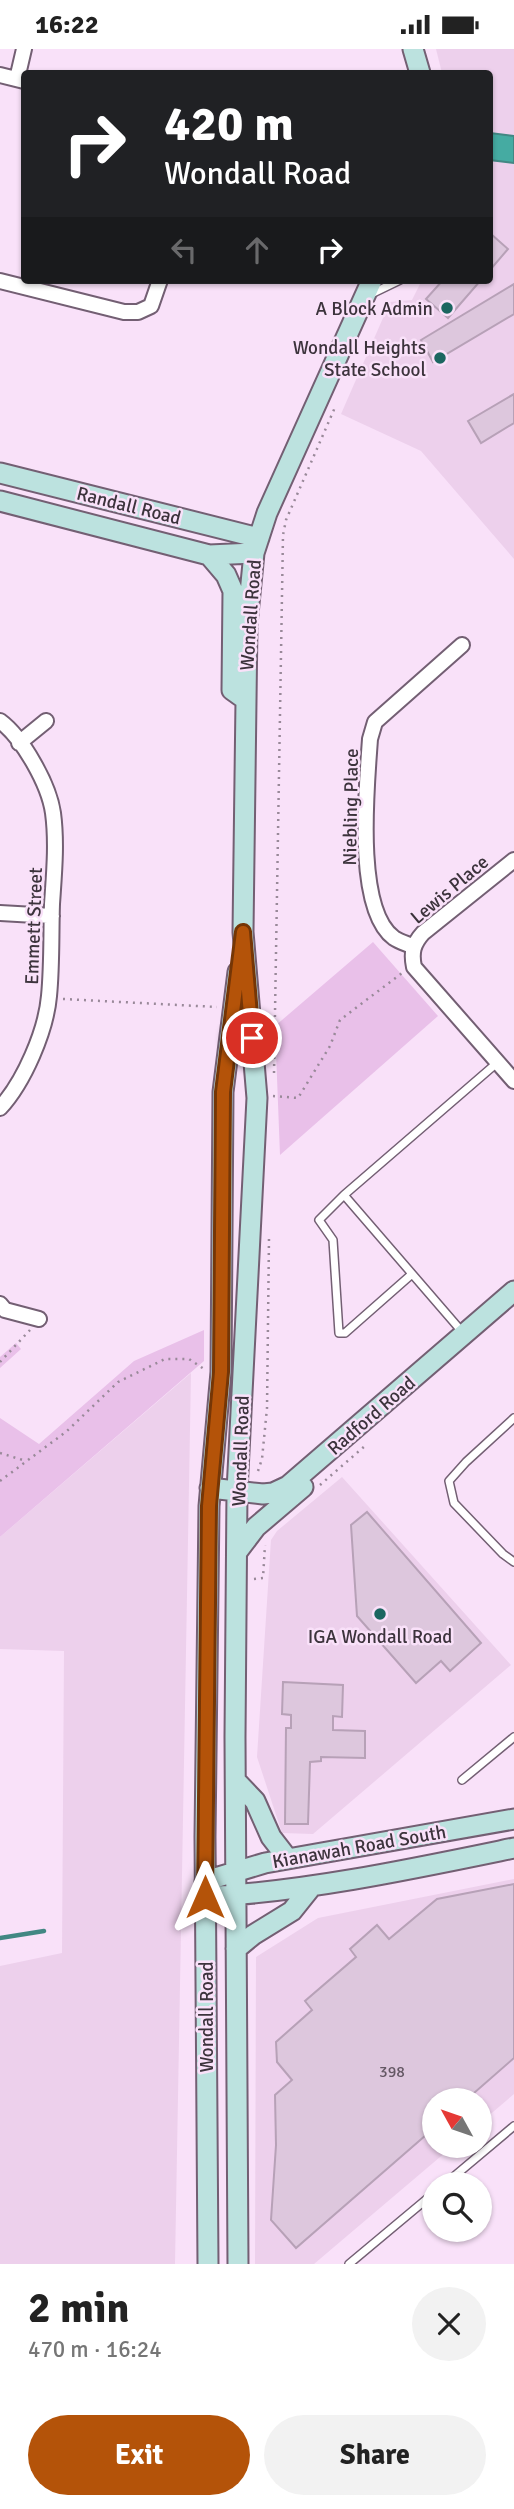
<!DOCTYPE html>
<meta charset="utf-8">
<style>
:root{--surface:#fff;--page:#f2f2f2;--text:#222;--muted:#767676;--accent:#b45309}
body{margin:0;font-family:Signika,sans-serif;background:var(--page);color:var(--text);height:100vh;display:flex;flex-direction:column;font-size:26px;white-space:nowrap}
*{box-sizing:border-box;margin:0}
p{font-size:23px;color:var(--muted)}
.icon{flex:none;width:38px;height:38px;fill:none;stroke:currentColor;stroke-width:2;stroke-linecap:round;stroke-linejoin:round}
.map{position:relative;height:2215px;overflow:hidden}
.panel{display:flex;flex-direction:column;background:var(--surface);flex:1}
.panel>*{flex:none}
.guide{position:absolute;left:21px;top:21px;width:472px;height:214px;border-radius:7px;box-shadow:0 2px 5px #0004;background:#202124;color:#fff;overflow:hidden}
.needle{width:46px;rotate:310deg}
.tools{position:absolute;left:422px;top:2039px;display:grid;gap:14px}
.tools a{display:grid;place-items:center;width:70px;height:70px;border-radius:50%;background:var(--surface);box-shadow:0 2px 5px #0004;font-size:35px}
.pin{position:absolute;display:grid;place-items:center;width:60px;height:60px;color:#fff;margin:-30px;border:4px solid #fff;border-radius:50%;box-shadow:0 2px 7px #0007}
.me{position:absolute;width:77px;margin:-38px;rotate:0deg;stroke-linejoin:round;filter:drop-shadow(0 0 5px #0008)}
.turn{display:flex;align-items:center;gap:24px;height:147px;padding:0 28px;font-size:32px}
.turn .icon{width:91px;height:91px;stroke-width:2.5}
.turn b{display:block;font-size:49px;line-height:60px}
.lanes{display:flex;align-items:center;height:66px;padding:0 28px;background:#0003;justify-content:center;gap:35px;direction:ltr}
.lanes .off{opacity:.35}
.round{display:grid;place-items:center;flex:none;width:74px;height:74px;border-radius:37px;background:var(--page)}
.summary{display:flex;align-items:center;justify-content:space-between;height:119px;padding:0 28px}
h1{font-size:42px;font-weight:700;line-height:52px}
.cta{display:flex;gap:14px;margin-top:auto;padding:14px 28px}
.cta a{flex:1;height:80px;border-radius:42px;background:var(--accent);color:#fff;font-size:28px;font-weight:700;line-height:80px;text-align:center}
.cta a+a{background:var(--page);color:var(--text)}
.status{display:flex;justify-content:space-between;align-items:center;height:49px;padding:0 35px;background:var(--surface);direction:ltr}
.status svg{height:19px;fill:currentColor}
.map>svg:first-child{display:block}
.built{fill:#edd0ec}
.green{fill:#e9c0e9}
.water{fill:#45aba2;stroke:#428783;stroke-width:2}
.lines{fill:none;stroke-linecap:round;stroke-linejoin:round}
.stream{stroke:#428783;stroke-width:4.5}
.building{fill:#ddc7dd;stroke:#b7a1b7;stroke-width:2}
.lane-casing{stroke:#735f73;stroke-width:10}
.street-casing{stroke:#735f73;stroke-width:18}
.secondary-casing{stroke:#735f73;stroke-width:23}
.path{stroke:#998999;stroke-width:2.5;stroke-dasharray:2 5;stroke-linecap:butt}
.lane{stroke:#fff;stroke-width:7}
.street{stroke:#fff;stroke-width:14}
.secondary{stroke:#bce2df;stroke-width:19}
.route-casing{stroke:#753606;stroke-width:18}
.route{stroke:#b45309;stroke-width:12}
.poi-dot{fill:#1b6660;stroke:#f9e1f9;stroke-width:2.5}
.labels{text-anchor:middle;stroke-width:5;stroke-linejoin:round;paint-order:stroke}
.number-label{font-size:16px;fill:#645864}
.poi-label{font-size:19px;fill:#3c333c;stroke:#f9e1f9;text-anchor:end}
.street-label{font-size:19px;fill:#3c333c;stroke:#f9e1f9}
</style>
<div class="status"><b>16:22</b><svg viewBox="0 0 49 12"><path d="M0 12V9h3v3zM5 12V6h3v6zM10 12V3h3v9zM15 12V0h3v12zM26 1h20v11H26zM47 4h2v5h-2z"/></svg></div>
<div class="map">
<svg width="514" height="2215" viewBox="0 0 514 2215">
<rect width="100%" height="100%" fill="#f9e1f9"/>
<path class="built" d="M436 0H514V510L421 402 341 365 390 253 412 251 422 231H490V24H442Z
M191 1324 175 2215H0V1917L62 1904 64 1602 0 1600V1488Z
M342 1428 511 1616 313 1785 282 1784 257 1708 271 1491 277 1482Z
M514 1830V2045L480 2074V2051H434V2096L453 2097 314 2215H255L256 1908 318 1869Z"/>
<path class="green" d="M373 893 438 967 280 1106 275 977Z
M204 1281V1312L0 1488V1369L39 1395 134 1312Z
M16 1294 21 1300 0 1319V1308Z"/>
<path class="water" d="M490 84 514 87V114L490 111Z"/>
<g class="lines">
<path class="stream" d="M0 1889 44 1882"/>
</g>
<path class="building" d="M491 185 508 200 490 221V186Z
M443 231H481L448 269 426 250Z
M514 235V265L433 313 421 291Z
M514 345V374L481 394 468 372Z
M367 1463 481 1594 450 1622 441 1612 416 1634 357 1567 351 1476Z
M283 1633 343 1636 342 1668 333 1667V1681L365 1682V1709L321 1708V1712L310 1713 308 1775H285L286 1679H291V1666L282 1665Z
M514 1835V2009L466 2051H434V2079L296 2199 271 2171 276 2096 275 2046 292 2031 277 2013 276 1993 312 1961 305 1952 356 1908 350 1900 377 1876 389 1890 437 1850Z"/>
<g class="lines">
<defs>
<path id="lane" d="M369 246 400 231
M344 1146 319 1171 333 1191 339 1284H345L412 1225
M464 1285 344 1146 498 1013
M514 1369 466 1413 449 1432 454 1454 503 1505 514 1513
M462 1731 514 1688
M445 2135 514 2077
M349 2215 434 2144"/>
<path id="street" d="M0 26 24 32
M17 30 24 0
M0 232 124 263H138L151 257 160 231
M0 672C23 689 49 736 53 764 57 794 54 825 52 855 51 886 52 917 49 947 46 982 24 1033 0 1059
M19 694 46 672
M514 811 423 884C413 895 411 904 414 918L514 1032
M0 864 52 867
M414 898C408 895 400 893 394 889 354 860 367 735 370 690L375 673 462 596
M0 1255 5 1261 39 1270"/>
<path id="secondary" d="M413 0 420 24
M0 424 259 489
M0 452 209 506 254 504
M209 506 226 526 233 542 232 641 246 651
M210 1439 263 1445 273 1444 288 1437 514 1242
M237 1503 256 1478 303 1438
M236 1732 255 1752 271 1788 288 1810
M205 1832 265 1814 514 1770
M205 1848C309 1842 412 1820 514 1799
M236 1900 253 1886 292 1862 312 1837
M208 2215 205 1788 209 1457 221 1323 223 1043 238 923
M238 2215 235 1688 237 1442 257 1049 243 883 247 575 254 504 267 464 372 231"/>
</defs>
<use href="#lane" class="lane-casing"/>
<use href="#street" class="street-casing"/>
<use href="#secondary" class="secondary-casing"/>
<path class="path" d="M63 950 217 958
M274 1024 283 486 286 471 336 356
M273 1047 298 1049 330 997 340 971 402 924
M0 1313 30 1281
M0 1404 26 1412
M258 1422 262 1410 267 1359 269 1188
M0 1432 67 1382 118 1333 165 1310H189L204 1320
M320 1436 366 1396V1394
M254 1530 263 1529 265 1496"/>
<use href="#lane" class="lane"/>
<use href="#street" class="street"/>
<use href="#secondary" class="secondary"/>
</g>
<g class="lines">
<defs>
<path id="route" d="M205 1848 209 1457 221 1323 223 1043 243 883 252 989"/>
</defs>
<use href="#route" class="route-casing"/>
<use href="#route" class="route"/>
</g>
<g class="poi-dot">
<circle cx="447" cy="259" r="7"/>
<circle cx="440" cy="309" r="7"/>
<circle cx="380" cy="1565" r="7"/>
</g>
<g class="labels">
<g class="number-label">
<text x="392" y="2028">398</text>
</g>
<g class="poi-label">
<text x="433" y="266">A Block Admin</text>
<text x="426" y="305">Wondall Heights<tspan x="426" dy="22">State School</tspan></text>
<text x="380" y="1594" text-anchor="middle">IGA Wondall Road</text>
</g>
<g class="street-label">
<text transform="translate(129 456) rotate(14)" y="7">Randall Road</text>
<text transform="translate(250 566) rotate(-86)" y="7">Wondall Road</text>
<text transform="translate(350 758) rotate(-89)" y="7">Niebling Place</text>
<text transform="translate(449 840) rotate(-40)" y="7">Lewis Place</text>
<text transform="translate(33 877) rotate(-88)" y="7">Emmett Street</text>
<text transform="translate(371 1366) rotate(-41)" y="7">Radford Road</text>
<text transform="translate(240 1402) rotate(-88)" y="7">Wondall Road</text>
<text transform="translate(359 1797) rotate(-10)" y="7">Kianawah Road South</text>
<text transform="translate(206 1968) rotate(-90)" y="7">Wondall Road</text>
</g>
</g>
</svg>
<div class="tools">
<a><svg class="needle" viewBox="-14 -14 28 28"><path d="M0-13l5 13h-10z" fill="#e53935"/><path d="M0 13l5-13h-10z" fill="#767676"/></svg></a>
<a><svg class="icon" aria-label="search" viewBox="0 0 24 24"><circle cx="10" cy="10" r="6"/><path d="M15 15l6 6"/></svg></a>
</div>
<div class="pin" style="left:252px;top:989px;background:#d93025"><svg class="icon" aria-label="arrive" viewBox="0 0 24 24"><path d="M6 21V4h12l-3 4 3 4H6"/></svg></div>
<svg class="me" style="left:205px;top:1848px" viewBox="-20 -20 40 40"><path d="M0-17L14 15 0 8-14 15z" fill="#b45309" stroke="#fff" stroke-width="4"/></svg>
<div class="guide">
<div class="turn"><svg class="icon" aria-label="right" viewBox="0 0 24 24"><path d="M7 20v-9h11M14 6l5 5-5 5"/></svg><div><b>420 m</b>Wondall Road</div></div>
<div class="lanes"><svg class="icon off" aria-label="left" viewBox="0 0 24 24"><path d="M17 20v-9H6M10 6l-5 5 5 5"/></svg><svg class="icon off" aria-label="ahead" viewBox="0 0 24 24"><path d="M12 20V5M6 11l6-6 6 6"/></svg><svg class="icon" aria-label="right" viewBox="0 0 24 24"><path d="M7 20v-9h11M14 6l5 5-5 5"/></svg></div>
</div>
</div>
<section class="panel">
<div class="summary"><div><h1>2 min</h1><p>470 m · 16:24</p></div><a class="round"><svg class="icon" aria-label="close" viewBox="0 0 24 24"><path d="M6 6l12 12M18 6L6 18"/></svg></a></div>
<div class="cta"><a>Exit</a><a>Share</a></div>
</section>
